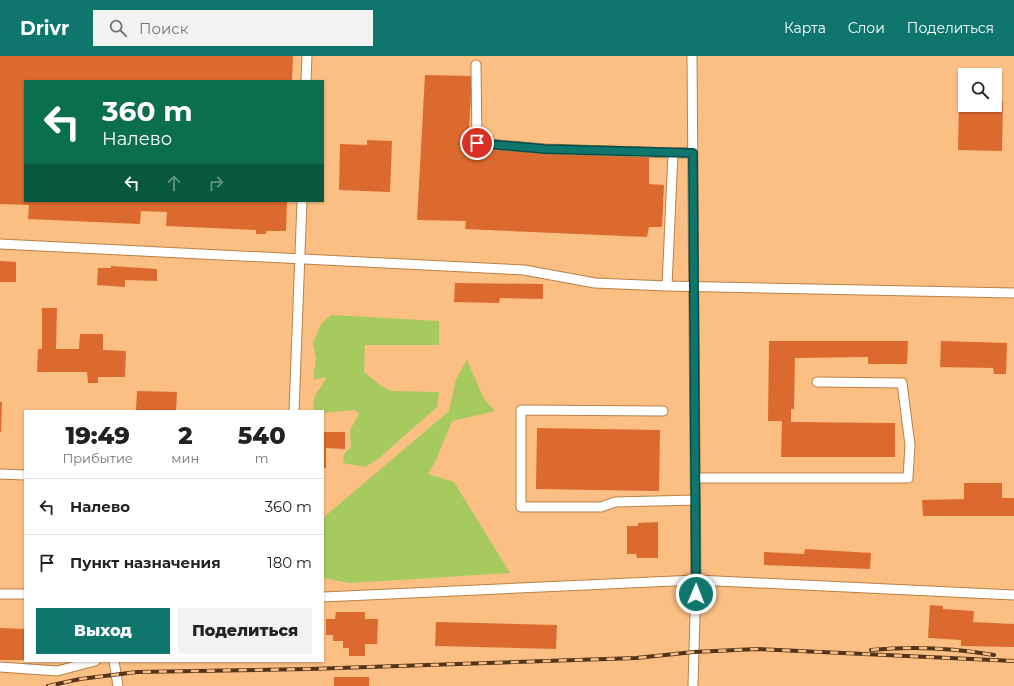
<!DOCTYPE html>
<html lang="ru">
<meta charset="utf-8">
<style>
:root{--surface:#fff;--page:#f2f2f2;--text:#222;--muted:#767676;--line:#e0e0e0;--accent:#0f766e}
body{margin:0;font-family:Montserrat,sans-serif;background:var(--page);color:var(--text);height:100vh;display:flex;flex-direction:column;font-size:15px;white-space:nowrap}
*{box-sizing:border-box;margin:0}
p{font-size:13px;color:var(--muted)}
.icon{flex:none;width:22px;height:22px;fill:none;stroke:currentColor;stroke-width:2;stroke-linecap:round;stroke-linejoin:round}
.map{position:relative;flex:1;overflow:hidden}
.side{position:absolute;left:24px;top:354px;width:300px;height:252px;display:flex;flex-direction:column;background:var(--surface);border-radius:0px;box-shadow:0 1px 3px #0004}
.side>*{flex:none}
.hud{position:absolute;left:24px;top:24px;width:300px;height:122px;border-radius:0px;box-shadow:0 1px 3px #0004;background:#0b6e4f;color:#fff;overflow:hidden}
.tools{position:absolute;left:958px;top:12px;display:grid;gap:8px}
.tools a{display:grid;place-items:center;width:44px;height:44px;border-radius:0px;background:var(--surface);box-shadow:0 1px 3px #0004;font-size:20px}
.pin{position:absolute;display:grid;place-items:center;width:34px;height:34px;color:#fff;margin:-17px;border:2px solid #fff;border-radius:50%;box-shadow:0 1px 4px #0007}
.me{position:absolute;width:44px;margin:-22px;rotate:1deg;stroke-linejoin:round;filter:drop-shadow(0 0 3px #0008)}
.turn{display:flex;align-items:center;gap:14px;height:84px;padding:0 12px;font-size:18px}
.turn .icon{width:52px;height:52px;stroke-width:2.5}
.turn b{display:block;font-size:28px;line-height:34px}
.lanes{display:flex;align-items:center;height:38px;padding:0 12px;background:#0003;justify-content:center;gap:20px;direction:ltr}
.lanes .off{opacity:.35}
.eta{display:flex;justify-content:space-evenly;align-items:center;height:68px;text-align:center}
.eta b{font-size:24px;font-weight:800;line-height:28px}
.button{display:flex;gap:8px;margin-top:auto;padding:8px 12px}
.button a{flex:1;height:46px;border-radius:0px;background:var(--accent);color:#fff;font-size:16px;font-weight:800;line-height:46px;text-align:center}
.button a+a{background:var(--page);color:var(--text)}
ul{padding:0;list-style:none}
li{display:flex;align-items:center;gap:12px;height:56px;padding:0 12px;border-top:1px solid var(--line)}
li div{flex:1}
li b{display:block;font-size:15px}
li em{font-style:normal}
header{display:flex;align-items:center;gap:24px;box-sizing:border-box;height:56px;padding:0 20px;background:var(--accent);color:#fff}
header strong{font-size:19px}
nav{display:flex;gap:22px;margin-inline-start:auto;font-size:14px}
.search{width:280px;height:36px;background:var(--page);display:flex;align-items:center;gap:10px;box-sizing:border-box;padding:0 14px;border-radius:0px;color:var(--muted);font-size:15px}
.map>svg:first-child{display:block}
.green{fill:#a6ca5e}
.building{fill:#dc692e}
.lines{fill:none;stroke-linecap:round;stroke-linejoin:round}
.minor-casing{stroke:#ba8045;stroke-width:11}
.minor{stroke:#fff;stroke-width:9}
.rail-casing{stroke:#53351b;stroke-width:4}
.rail{stroke:#fcbf83;stroke-width:2.5;stroke-dasharray:8;stroke-linecap:butt}
.route-casing{stroke:#0a4d48;stroke-width:10}
.route{stroke:#0f766e;stroke-width:7}
</style>
<header>
<strong>Drivr</strong>
<div class="search"><svg class="icon" aria-label="search" viewBox="0 0 24 24"><circle cx="10" cy="10" r="6"/><path d="M15 15l6 6"/></svg>Поиск</div>
<nav><a>Карта</a><a>Слои</a><a>Поделиться</a></nav>
</header>
<div class="map">
<svg width="1014" height="630" viewBox="0 0 1014 630">
<rect width="100%" height="100%" fill="#fcbf83"/>
<path class="green" d="M331 259 439 265V289H365L364 316 380 329 391 335 439 336 437 351 378 403 365 411 343 407 344 398 351 391 350 374 359 358 355 354 323 357V355H314C311 337 321 335 326 321L313 324 316 302 313 287 321 268Z
M467 304 484 343 495 355 452 365 437 402 428 418 454 426 510 517 350 527 323 522V462L449 355 456 323Z"/>
<path class="building" d="M0 0H293L292 25H25V145H287L286 175H266V178H256V174L166 170 167 156 141 155 140 168 28 163 29 149 0 148Z
M425 19 472 20 468 93 649 101V128L664 129 662 171H649L647 181 465 173 466 165 417 164Z
M959 44H965V49H995V45H1003L1002 95 958 94Z
M367 84 392 85 390 136 339 134 340 88 367 89Z
M0 205 16 206V226H0Z
M111 210 157 213V225L125 224V231L97 229 98 212H111Z
M455 227 543 228V243L500 242 499 247 454 246Z
M42 252H57L56 293H79L80 278H103V294L126 295 125 321H98V327H88L87 316H37L38 293H42Z
M769 285H908L907 308H868V301L795 302 794 353H791V366L895 367V401H781L782 365H768Z
M941 285 1007 287 1006 318H994L993 312 940 311Z
M137 335 177 336 176 355H136Z
M0 346H2L1 376H0Z
M537 372 660 374 659 435 536 433Z
M323 376H345V393L326 392V412H323Z
M964 427H1002V442H1014V460H923L922 444 964 443Z
M658 466V502H637L636 498H627V470H638V467Z
M805 493 871 497 870 513 764 509V496L804 498Z
M930 549 943 550V553L974 555 973 566 1014 568V591L961 590V584L928 582Z
M336 556H365V563H378L377 588H365V600H349V592H343V585H333V579H326V563H335Z
M436 566 557 569 556 593 435 590Z
M0 572 25 573V604H0Z
M334 621H369V630H334Z"/>
<g class="lines">
<defs>
<path id="minor" d="M692 0 696 524 693 630
M476 9 477 87 545 93 673 97
M306 25 307 0
M0 188 524 214 595 227 667 230 1014 237
M667 230 673 97H693
M294 355 302 145
M663 355 521 354V451H601L615 446 696 444
M0 418 25 419
M696 422H908L910 389 902 327 817 326
M0 538H25
M323 541 696 524 1014 539
M114 605 118 630
M0 611 57 615 95 605"/>
</defs>
<use href="#minor" class="minor-casing"/>
<use href="#minor" class="minor"/>
<defs>
<path id="rail" d="M871 594C911 590 954 592 994 599
M48 630 80 623 137 616 309 613 636 602 694 596 757 593 1014 605"/>
</defs>
<use href="#rail" class="rail-casing"/>
<use href="#rail" class="rail"/>
</g>
<g class="lines">
<defs>
<path id="route" d="M477 87 545 93 693 97 696 538"/>
</defs>
<use href="#route" class="route-casing"/>
<use href="#route" class="route"/>
</g>
</svg>
<div class="tools">
<a><svg class="icon" aria-label="search" viewBox="0 0 24 24"><circle cx="10" cy="10" r="6"/><path d="M15 15l6 6"/></svg></a>
</div>
<div class="pin" style="left:477px;top:87px;background:#d93025"><svg class="icon" aria-label="arrive" viewBox="0 0 24 24"><path d="M6 21V4h12l-3 4 3 4H6"/></svg></div>
<svg class="me" style="left:696px;top:538px" viewBox="-20 -20 40 40"><circle r="17" fill="#0f766e" stroke="#fff" stroke-width="3"/><path d="M0-11L8 9 0 5-8 9z" fill="#fff"/></svg>
<div class="hud">
<div class="turn"><svg class="icon" aria-label="left" viewBox="0 0 24 24"><path d="M17 20v-9H6M10 6l-5 5 5 5"/></svg><div><b>360 m</b>Налево</div></div>
<div class="lanes"><svg class="icon" aria-label="left" viewBox="0 0 24 24"><path d="M17 20v-9H6M10 6l-5 5 5 5"/></svg><svg class="icon off" aria-label="ahead" viewBox="0 0 24 24"><path d="M12 20V5M6 11l6-6 6 6"/></svg><svg class="icon off" aria-label="right" viewBox="0 0 24 24"><path d="M7 20v-9h11M14 6l5 5-5 5"/></svg></div>
</div>
<section class="side">
<div class="eta">
<div><b>19:49</b><p>Прибытие</p></div>
<div><b>2</b><p>мин</p></div>
<div><b>540</b><p>m</p></div>
</div>
<ul>
<li><svg class="icon" aria-label="left" viewBox="0 0 24 24"><path d="M17 20v-9H6M10 6l-5 5 5 5"/></svg><div><b>Налево</b></div><em>360 m</em></li>
<li><svg class="icon" aria-label="arrive" viewBox="0 0 24 24"><path d="M6 21V4h12l-3 4 3 4H6"/></svg><div><b>Пункт назначения</b></div><em>180 m</em></li>
</ul>
<div class="button"><a>Выход</a><a>Поделиться</a></div>
</section>
</div>
